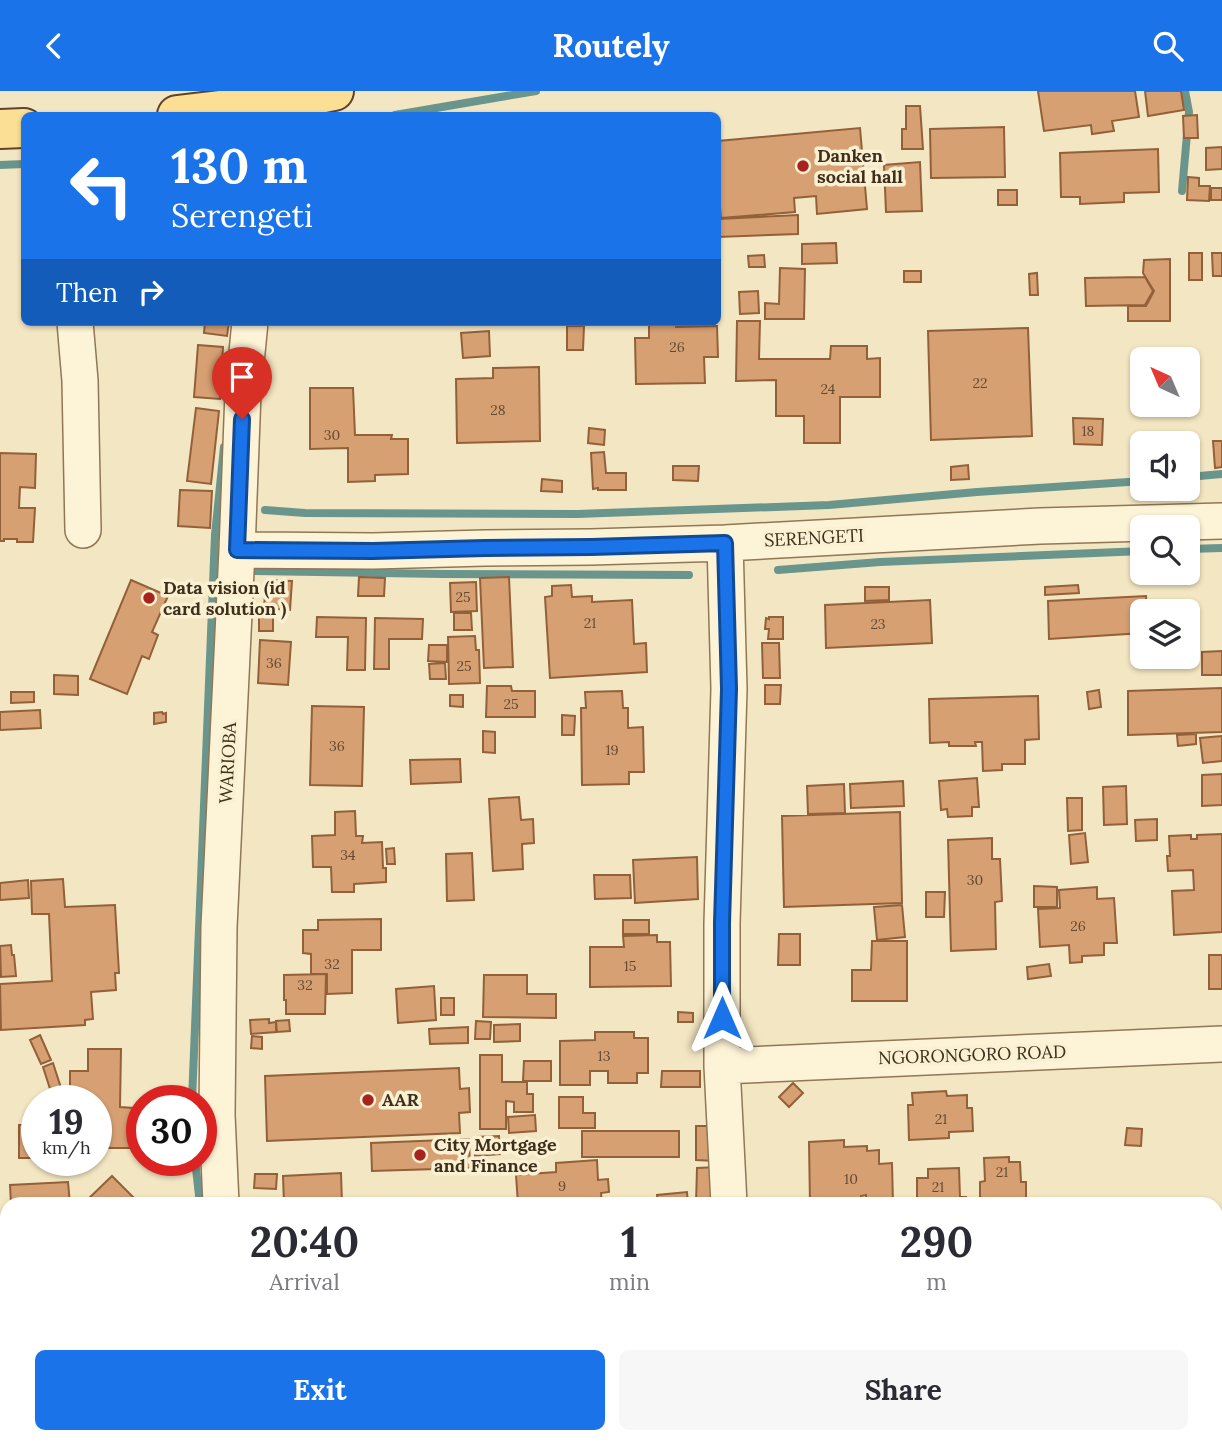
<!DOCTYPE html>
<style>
:root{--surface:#fff;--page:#f7f7f7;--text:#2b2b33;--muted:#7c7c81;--accent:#1a73e8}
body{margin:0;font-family:Lora,serif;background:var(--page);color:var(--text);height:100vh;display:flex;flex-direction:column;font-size:26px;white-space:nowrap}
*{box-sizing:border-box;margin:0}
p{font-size:23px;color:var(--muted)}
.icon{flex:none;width:38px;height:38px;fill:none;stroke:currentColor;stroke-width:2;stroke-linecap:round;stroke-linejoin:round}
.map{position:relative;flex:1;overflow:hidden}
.details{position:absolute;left:0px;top:1106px;width:1223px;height:247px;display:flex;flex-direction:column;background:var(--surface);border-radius:21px 21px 0 0;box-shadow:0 2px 5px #0004}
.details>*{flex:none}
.hud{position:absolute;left:21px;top:21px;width:700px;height:214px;border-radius:10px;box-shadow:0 2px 5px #0004;background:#1a73e8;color:#fff;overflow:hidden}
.needle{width:46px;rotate:316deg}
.controls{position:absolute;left:1130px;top:256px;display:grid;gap:14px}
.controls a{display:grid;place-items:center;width:70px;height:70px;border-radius:10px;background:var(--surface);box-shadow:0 2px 5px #0004;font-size:35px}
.speed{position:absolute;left:21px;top:994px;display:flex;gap:14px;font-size:35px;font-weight:700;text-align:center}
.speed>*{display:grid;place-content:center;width:91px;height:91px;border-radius:50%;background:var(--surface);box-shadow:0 2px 5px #0004;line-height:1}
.speed small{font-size:18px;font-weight:400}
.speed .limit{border:10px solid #d22;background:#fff;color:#111}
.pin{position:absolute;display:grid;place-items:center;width:60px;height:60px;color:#fff;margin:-72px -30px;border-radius:50% 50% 50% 0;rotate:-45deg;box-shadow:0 0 7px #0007}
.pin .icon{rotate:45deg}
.me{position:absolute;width:77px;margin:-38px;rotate:0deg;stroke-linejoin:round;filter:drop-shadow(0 0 5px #0008)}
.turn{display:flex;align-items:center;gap:24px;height:147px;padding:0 35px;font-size:32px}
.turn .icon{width:91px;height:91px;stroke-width:2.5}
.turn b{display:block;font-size:49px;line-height:60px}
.then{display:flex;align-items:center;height:66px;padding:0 35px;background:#0003;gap:14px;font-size:26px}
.eta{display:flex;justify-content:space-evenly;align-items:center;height:119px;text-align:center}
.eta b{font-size:42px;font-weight:700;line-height:49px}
.button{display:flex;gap:14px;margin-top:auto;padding:14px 35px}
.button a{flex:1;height:80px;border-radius:10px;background:var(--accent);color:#fff;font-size:28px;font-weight:700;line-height:80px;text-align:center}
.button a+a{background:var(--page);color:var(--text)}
header{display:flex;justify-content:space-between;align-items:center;height:91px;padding:0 35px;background:var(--accent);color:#fff;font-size:32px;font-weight:700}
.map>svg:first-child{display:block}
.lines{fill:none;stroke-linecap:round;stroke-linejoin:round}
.stream{stroke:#6a958c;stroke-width:8}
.building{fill:#d6a073;stroke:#926039;stroke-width:2}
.minor-casing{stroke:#907756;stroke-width:38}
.major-casing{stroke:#5d442b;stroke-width:42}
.minor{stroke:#fdf3d6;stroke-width:35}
.major{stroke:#fbdf95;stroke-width:38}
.route-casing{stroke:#114b97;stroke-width:18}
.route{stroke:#1a73e8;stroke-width:12}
.poi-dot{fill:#a7231e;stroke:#faf0d2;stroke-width:2.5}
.labels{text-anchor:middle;stroke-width:7;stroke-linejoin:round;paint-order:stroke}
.number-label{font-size:14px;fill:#644a32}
.poi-label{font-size:18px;font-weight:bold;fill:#3e2e1c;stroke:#faf0d2;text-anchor:start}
.street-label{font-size:18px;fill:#3e2e1c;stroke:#faf0d2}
</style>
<header><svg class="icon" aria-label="back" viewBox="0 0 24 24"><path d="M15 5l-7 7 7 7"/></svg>Routely<svg class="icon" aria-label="search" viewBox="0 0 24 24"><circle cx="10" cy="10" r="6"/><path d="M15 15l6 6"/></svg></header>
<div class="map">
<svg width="1222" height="1352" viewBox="0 0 1222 1352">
<rect width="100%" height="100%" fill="#f3e6c2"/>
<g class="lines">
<path class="stream" d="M395 24 536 0
M0 74 24 73
M1182 100 1189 21 1185 0
M1188 386 1222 383
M265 419 305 422 577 423 829 414 977 401 1143 390
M1188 458 1222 457
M778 479 880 471 1143 460
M253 480 442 483 689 484
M192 1010 215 444 224 356
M195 1069 200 1113"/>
</g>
<path class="building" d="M1038 0H1135L1139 26 1112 30 1114 40 1092 43 1091 34 1044 40Z
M1145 0H1181L1184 19 1148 25Z
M906 15H920L923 58H902V38H906Z
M1197 24 1198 47H1184L1183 25Z
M1004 36 1005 86 931 87 930 38Z
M860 37 867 118 817 123 816 105 794 107 795 121 721 127 720 117H718V50Z
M1222 56V78L1206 79V57Z
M1158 58 1159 101 1124 102V111L1080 113V106H1061L1060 62Z
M920 71 922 120 886 121 884 74Z
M1188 86 1199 87V95H1210L1209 110 1187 109Z
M1211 97H1222V109H1211Z
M998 99H1017V114H998Z
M798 124V143L718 146V128Z
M836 152 837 172 802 173V153Z
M1189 162H1202V189H1189Z
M1212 162H1222V185H1213Z
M764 164 765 176H749L748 165Z
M1170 168V230H1128V215H1146L1154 200 1143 182 1144 169Z
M780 177 805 178 804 228H765V212L779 213Z
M904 180H921V191H904Z
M1037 182 1038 204H1030L1029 183Z
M1145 186 1153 200 1145 214 1086 215 1085 187Z
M758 200 759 222 740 223 739 201Z
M737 230H760L759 268H830L831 255H867V268L880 267V306H840V352H804V325H776V289L736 290Z
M205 231H229L227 245 204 242Z
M649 231H676V236L717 235 718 266H704L705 292 636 293 635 247H649Z
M567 235H584L583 259H567Z
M1028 237 1032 345 931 349 928 240Z
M489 240 490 265 463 267 461 242Z
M198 254 223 256 220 308 194 306Z
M539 276 540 350 457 352 456 288 493 287V277Z
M310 297H353L355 344H392L391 348H408V383L375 384V390L348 391V357L310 358Z
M196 317 219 320 211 393 187 390Z
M1073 327 1103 328 1102 354 1074 353Z
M589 337 605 339 604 354 588 352Z
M1213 350H1222V376L1215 377Z
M604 361 606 382H626V399H598V397L593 398 591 362Z
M0 362 36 363 35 397 20 396 19 417H35L33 451H17V448H4V450H0Z
M968 374 969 388 951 389V376Z
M673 375H699L698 390 673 389Z
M542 388 562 390V401L541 400Z
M180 399 212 400 210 437 178 435Z
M359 486 385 487 384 505H358Z
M509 486 513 576 484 577 480 487Z
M131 489 168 505 152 541 158 544 149 568 142 565 127 603 90 588Z
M266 489 292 490 290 519 264 517Z
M476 491 477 520 451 521 450 492Z
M571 494 572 506 592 505V511L632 509 634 553 646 552 647 581 550 587 545 506 552 505V495Z
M1078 494 1079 502 1045 504V496Z
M865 496H889V509L865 510Z
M1146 505 1147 520H1143V542L1049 548 1048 510Z
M930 509 932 552 826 557 825 514Z
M454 522H471L472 539H454Z
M259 526H273V540H259Z
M317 526 366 527 365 579H347L348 546H316Z
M769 526H783V548H768L769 538H765L766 527 769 528Z
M375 527 423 528 422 548H389V578H374Z
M475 545 476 559H479L480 592 449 593 448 546Z
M260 549 291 551 288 594 258 592Z
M762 552H779L780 587H763Z
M429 554H447V571L428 570Z
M1222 560V584H1202V561Z
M445 572 446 588H430L429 573Z
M54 584 78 585V604L54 603Z
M765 594H781L780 613H765Z
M487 595H511L512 600H535V626H486Z
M1222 597V641L1128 644V600Z
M1099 599 1101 616 1089 618 1087 601Z
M622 600 623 617H628V637L643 636 644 681H629V693L582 694 581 617H586L585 601Z
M11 601H34V611L11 612Z
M450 604H463V616L450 615Z
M1038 605 1039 648 1025 649V673H1002V679L983 680 982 651H975L976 655H949V651L930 652 929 608Z
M312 615 364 616 362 695 310 694Z
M40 619 41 637 0 639V621Z
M162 621 163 623 166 622V631L154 633V622Z
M562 624 575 625 574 644H562Z
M483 640 495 641V662L483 661Z
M1196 643V653L1178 655 1177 644Z
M1222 645V670L1203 672 1200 647Z
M460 668 461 691 411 693 410 669Z
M1222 683V714L1202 715V684Z
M977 687 979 716H972V725L948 726 947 718 941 719 939 690Z
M903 690 904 715 851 717 850 693Z
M844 693 845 722 808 723 807 695Z
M1126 695 1127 733 1104 734 1103 696Z
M519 706 521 729 533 728 534 752 522 753 523 778 493 780 489 708Z
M1067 707H1082V739L1068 740Z
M355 720 356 745H363L362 752 382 751 383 777H386V791L354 793V801H332L331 776H313L312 745 335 744V721Z
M900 721 902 812 784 816 782 725Z
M1157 728V749L1136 750 1135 729Z
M1085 742 1088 771 1071 773 1069 744Z
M1222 743V841L1174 844 1172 800 1194 799 1193 779 1168 780 1167 765H1170L1169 745 1191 744V748H1197V744Z
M992 747V768H1000L1002 810 995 811 996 858 951 860 948 749Z
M394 757 395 773H387L386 758Z
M472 762 474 809 447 810 446 763Z
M697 766 698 808 635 812 633 769Z
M594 784H630L631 807 595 808Z
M63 788 65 816 115 814 119 882H115L116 899 91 901 93 928 85 929V934L1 939 0 893 52 890 49 823H32L31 790Z
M28 789 29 807 0 809V792Z
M1034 795 1057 796V816H1034Z
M1097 796V808L1114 807 1117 852H1104V864L1082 865V871L1070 872 1069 854 1040 856 1038 818 1060 817 1059 799Z
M926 801H945L944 826H926Z
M902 814 905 846 877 849 874 816Z
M381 828V859H352V902L327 903V883H311V863L303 862V839H318V829Z
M623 829H649V843H623Z
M779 843H800V874H778Z
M657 844V851H670L671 895 590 896V856H624L623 845Z
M872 850H907V910H852V879H871Z
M11 854 12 864H14L16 885 1 886 0 855Z
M1209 864H1222V898H1209Z
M1049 873 1051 885 1028 888 1027 876Z
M326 883 325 923H286V909H284V884Z
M484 884H527V903H556V927L483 926Z
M434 895 436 929 398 932 396 898Z
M441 907H454V924H441Z
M678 921 693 922V931H678Z
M269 928V932L276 931V941L251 943 250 929Z
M289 929 290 940 277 941 276 930Z
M476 930 491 931 490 948H475Z
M520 933V950L494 951V934Z
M468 936V952L430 953 429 938Z
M595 941H634V947H648V982H637V992H608V980H590V994H560V950L595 949Z
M40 944 51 969 41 973 30 949Z
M252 945 262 946V958L251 957Z
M88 958H121L120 1016 134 1017V1057H96V1010H70V980H88Z
M480 964H502V991H527V1003H533V1021H514V1011L506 1010V1038H480Z
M524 970H551V990H523Z
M53 972 61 997 51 1001 43 976Z
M459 977 460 998 469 997 470 1021 459 1022 460 1042 267 1050 265 985Z
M662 980H700V996H661Z
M793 992 803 1002 789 1016 779 1006Z
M946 1000 947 1005 967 1004V1017H972L973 1040 949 1041V1047L909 1049 908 1014H913L912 1002Z
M559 1006H583V1022H595V1037H559Z
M535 1024 536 1040 509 1042 508 1026Z
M19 1034H37V1067H19Z
M696 1035H717L716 1070 696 1069Z
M1127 1037 1142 1038 1141 1055 1125 1054Z
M582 1040H679V1066H582Z
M499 1045 500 1063 475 1065 474 1046Z
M469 1048 470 1077 372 1080 371 1052Z
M844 1049V1056L867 1055V1060L879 1059V1073L892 1072 893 1113H867L866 1104 861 1105V1113H810L809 1051Z
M1009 1066V1071H1020L1021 1091H1026V1113H980V1091L985 1090 984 1067Z
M597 1069 598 1089 608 1088 609 1101 601 1102 602 1113H518L516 1084 556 1081V1072Z
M717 1076V1113H696L697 1077Z
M959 1077 960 1106H966V1113H910L909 1109H917V1087H928V1078Z
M341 1082 342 1113H284L283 1085Z
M255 1083H277L276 1098 254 1097Z
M112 1085 140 1113H83Z
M68 1091 70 1113H11L10 1094Z
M687 1101 688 1113H658L657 1104Z
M444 1108V1113H375L374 1111Z
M1216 1221H1222V1277H1220L1221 1272H1216Z
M1216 1294H1222V1318H1216Z
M78 1346H116L115 1352H77Z
M508 1346H544L545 1352H509Z
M652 1346H693L694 1352H654Z
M913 1346H934V1352H913Z
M973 1346H1039V1352H983V1350H973Z
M1197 1346H1214V1352H1170L1173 1348Z"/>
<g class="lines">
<defs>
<path id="minor" d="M75 231 80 290 83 439
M725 452 729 598 722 832V975L729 1113
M237 459 373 460 485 457 591 456 725 452 1040 435 1222 430
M722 975 1222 953
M221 1113 217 1024 219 836 237 459 243 302 250 231
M249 1346 250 1352
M757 1346 758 1352"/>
<path id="major" d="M177 24 272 13 334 0
M0 38 24 37"/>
</defs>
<use href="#minor" class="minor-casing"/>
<use href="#major" class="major-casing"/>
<use href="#minor" class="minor"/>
<use href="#major" class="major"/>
</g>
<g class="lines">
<defs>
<path id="route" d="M242 328 237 459 373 460 485 457 591 456 725 452 729 598 722 832V927"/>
</defs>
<use href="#route" class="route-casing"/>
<use href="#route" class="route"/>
</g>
<g class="poi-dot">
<circle cx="803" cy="75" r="7"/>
<circle cx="149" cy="507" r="7"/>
<circle cx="368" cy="1009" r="7"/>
<circle cx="420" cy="1064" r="7"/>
</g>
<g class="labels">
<g class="number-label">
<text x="677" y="261">26</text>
<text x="980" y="297">22</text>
<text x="828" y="303">24</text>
<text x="498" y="324">28</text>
<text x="1088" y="345">18</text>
<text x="332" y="349">30</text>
<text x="463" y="511">25</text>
<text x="590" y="537">21</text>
<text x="878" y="538">23</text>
<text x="274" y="577">36</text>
<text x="464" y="580">25</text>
<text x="511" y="618">25</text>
<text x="337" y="660">36</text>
<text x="612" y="664">19</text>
<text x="348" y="769">34</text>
<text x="975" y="794">30</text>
<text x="1078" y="840">26</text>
<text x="332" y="878">32</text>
<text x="630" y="880">15</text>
<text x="305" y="899">32</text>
<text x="604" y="970">13</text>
<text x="941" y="1033">21</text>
<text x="1002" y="1086">21</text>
<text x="851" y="1093">10</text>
<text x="562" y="1100">9</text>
<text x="938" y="1101">21</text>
</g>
<g class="poi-label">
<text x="817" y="71">Danken<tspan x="817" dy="21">social hall</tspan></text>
<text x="163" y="503">Data vision (id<tspan x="163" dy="21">card solution )</tspan></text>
<text x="382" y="1015">AAR</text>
<text x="434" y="1060">City Mortgage<tspan x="434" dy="21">and Finance</tspan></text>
</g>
<g class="street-label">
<text transform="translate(814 447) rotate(-3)" y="6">SERENGETI</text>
<text transform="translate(228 672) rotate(-87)" y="6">WARIOBA</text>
<text transform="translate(972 964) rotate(-2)" y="6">NGORONGORO ROAD</text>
</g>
</g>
</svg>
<div class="controls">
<a><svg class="needle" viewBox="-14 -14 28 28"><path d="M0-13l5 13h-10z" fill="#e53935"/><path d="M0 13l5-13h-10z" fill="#7c7c81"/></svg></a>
<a><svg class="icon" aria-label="sound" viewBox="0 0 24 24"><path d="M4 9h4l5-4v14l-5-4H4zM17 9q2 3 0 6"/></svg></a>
<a><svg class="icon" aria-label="search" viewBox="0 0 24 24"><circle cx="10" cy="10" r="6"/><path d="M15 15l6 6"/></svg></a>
<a><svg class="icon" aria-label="layers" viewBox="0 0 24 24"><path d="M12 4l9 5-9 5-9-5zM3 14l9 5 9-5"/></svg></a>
</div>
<div class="speed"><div>19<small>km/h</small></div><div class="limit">30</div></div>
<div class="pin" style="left:242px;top:328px;background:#d93025"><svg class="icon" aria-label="arrive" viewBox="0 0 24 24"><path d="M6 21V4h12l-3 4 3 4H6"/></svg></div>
<svg class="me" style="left:722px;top:927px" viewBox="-20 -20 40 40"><path d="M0-17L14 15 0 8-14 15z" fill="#1a73e8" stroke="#fff" stroke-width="4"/></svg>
<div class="hud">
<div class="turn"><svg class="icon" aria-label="left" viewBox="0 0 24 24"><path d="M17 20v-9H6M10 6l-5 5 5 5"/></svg><div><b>130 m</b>Serengeti</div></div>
<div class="then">Then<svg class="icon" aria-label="right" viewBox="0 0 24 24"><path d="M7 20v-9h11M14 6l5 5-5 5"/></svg></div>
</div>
<section class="details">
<div class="eta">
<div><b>20:40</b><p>Arrival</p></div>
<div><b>1</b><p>min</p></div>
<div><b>290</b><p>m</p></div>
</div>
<div class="button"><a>Exit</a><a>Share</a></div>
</section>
</div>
